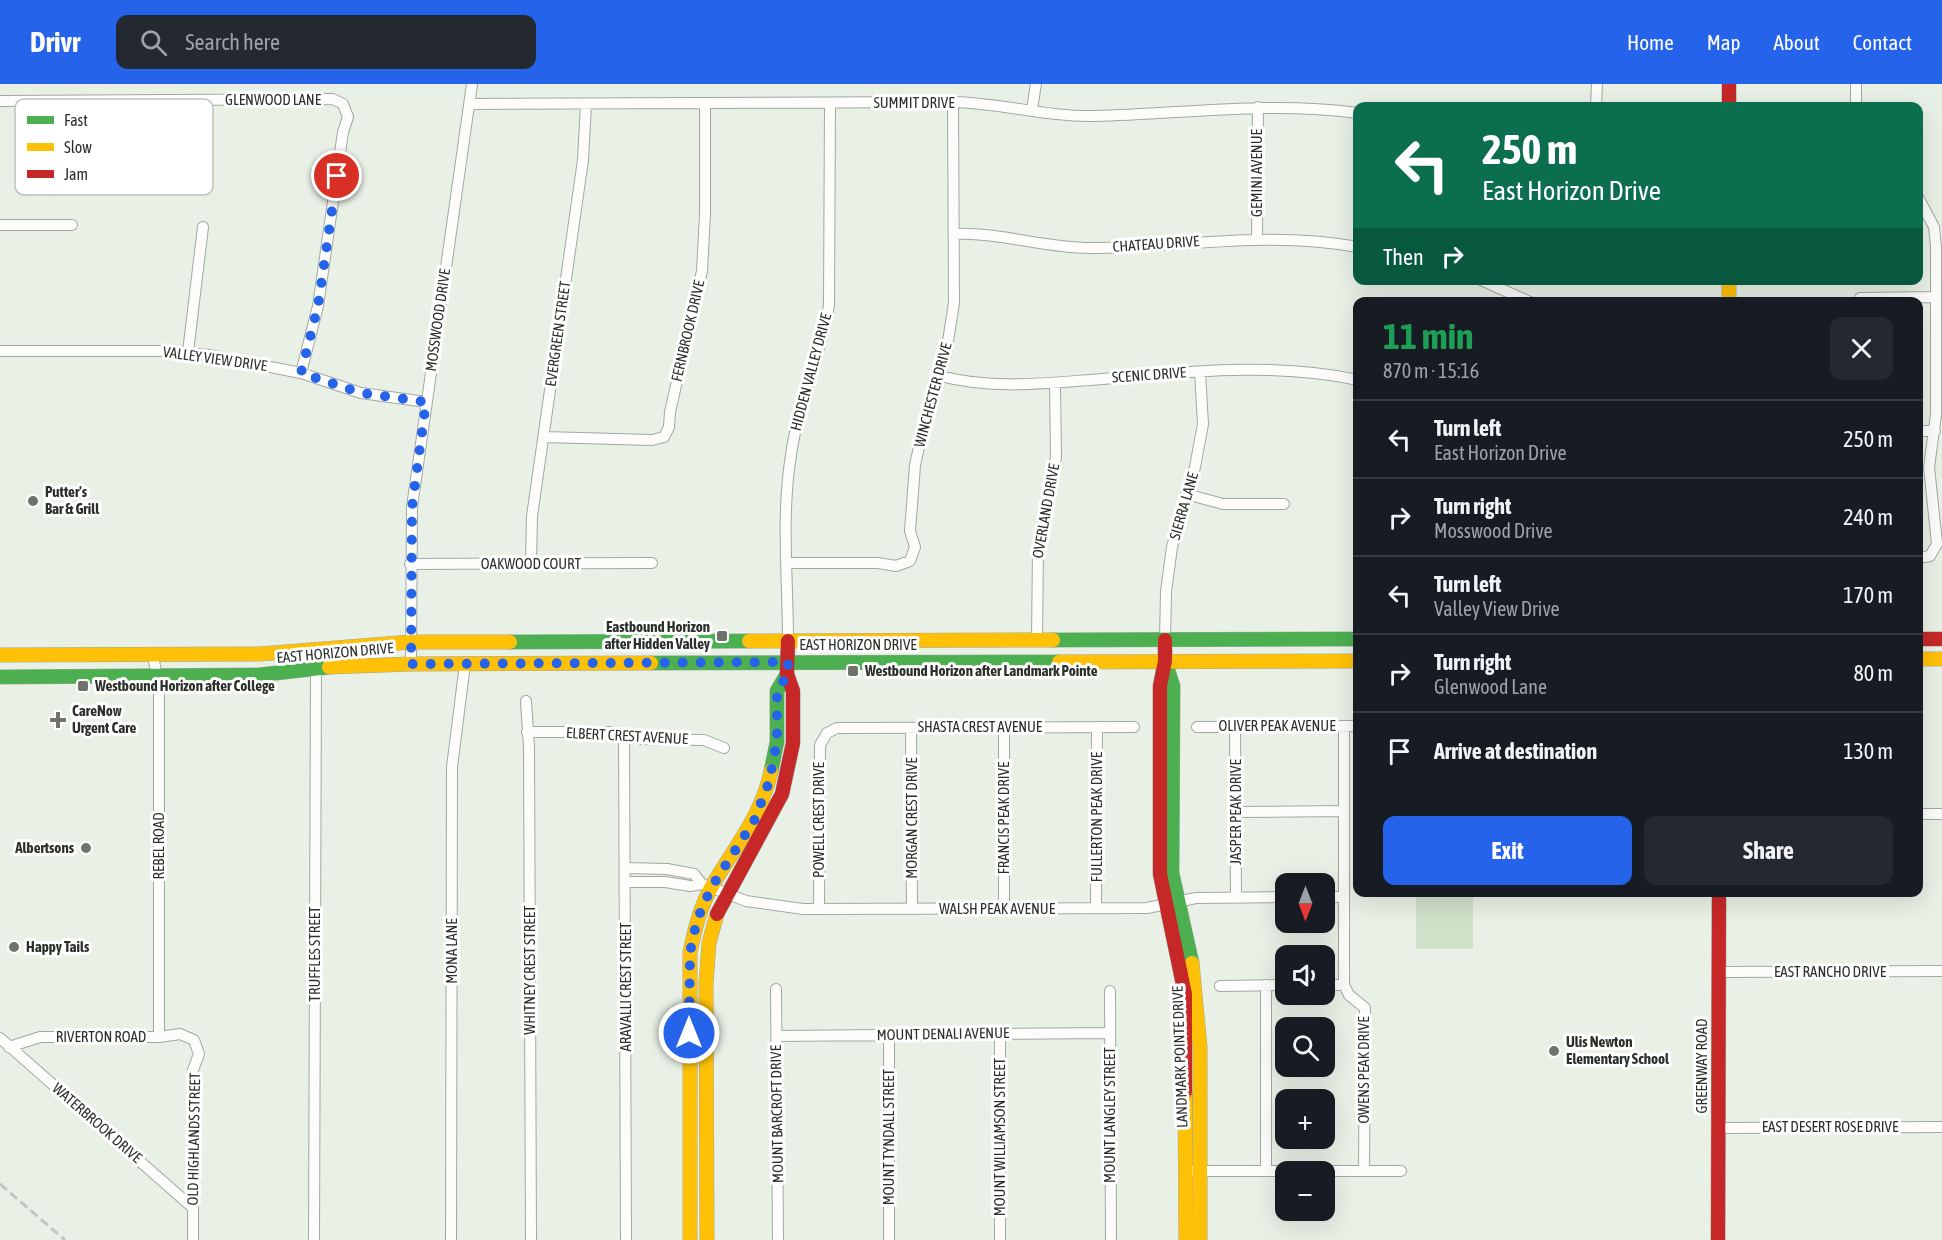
<!DOCTYPE html>
<meta charset="utf-8">
<style>
:root{--surface:#171b24;--page:#242831;--text:#f1f3f6;--muted:#9ea1a6;--line:#363941;--accent:#2563eb}
body{margin:0;font-family:"Asap Condensed",sans-serif;background:var(--page);color:var(--text);height:100vh;display:flex;flex-direction:column;font-size:22px;white-space:nowrap}
*{box-sizing:border-box;margin:0}
p{font-size:20px;color:var(--muted)}
.icon{flex:none;width:33px;height:33px;fill:none;stroke:currentColor;stroke-width:2;stroke-linecap:round;stroke-linejoin:round}
.map{position:relative;flex:1;overflow:hidden}
.panel{position:absolute;left:1353px;top:213px;width:570px;height:600px;display:flex;flex-direction:column;background:var(--surface);border-radius:12px;box-shadow:0 6px 24px #0002}
.panel>*{flex:none}
.hud{position:absolute;left:1353px;top:18px;width:570px;height:183px;border-radius:12px;box-shadow:0 6px 24px #0002;background:#0b6e4f;color:#fff;overflow:hidden}
.needle{width:39px;rotate:180deg}
.controls{position:absolute;left:1275px;top:789px;display:grid;gap:12px}
.controls a{display:grid;place-items:center;width:60px;height:60px;border-radius:12px;background:var(--surface);box-shadow:0 6px 24px #0002;font-size:30px}
.pin{position:absolute;display:grid;place-items:center;width:51px;height:51px;color:#fff;margin:-26px;border:3px solid #fff;border-radius:50%;box-shadow:0 2px 6px #0007}
.me{position:absolute;width:66px;margin:-33px;rotate:0deg;stroke-linejoin:round;filter:drop-shadow(0 0 4px #0008)}
.turn{display:flex;align-items:center;gap:21px;height:126px;padding:0 30px;font-size:27px}
.turn .icon{width:78px;height:78px;stroke-width:2.5}
.turn b{display:block;font-size:42px;line-height:51px}
.then{display:flex;align-items:center;height:57px;padding:0 30px;background:#0003;gap:12px;font-size:22px}
.round{display:grid;place-items:center;flex:none;width:63px;height:63px;border-radius:12px;background:var(--page)}
.summary{display:flex;align-items:center;justify-content:space-between;height:102px;padding:0 30px}
h1{font-size:36px;font-weight:700;line-height:45px;color:#1e9e55}
.action{display:flex;gap:12px;margin-top:auto;padding:12px 30px}
.action a{flex:1;height:69px;border-radius:12px;background:var(--accent);color:#fff;font-size:24px;font-weight:700;line-height:69px;text-align:center}
.action a+a{background:var(--page);color:var(--text)}
ul{padding:0;list-style:none}
li{display:flex;align-items:center;gap:18px;height:78px;padding:0 30px;border-top:2px solid var(--line)}
li div{flex:1}
li b{display:block;font-size:22px}
li em{font-style:normal}
header{display:flex;align-items:center;gap:36px;box-sizing:border-box;height:84px;padding:0 30px;background:var(--accent);color:#fff}
header strong{font-size:28px}
nav{display:flex;gap:33px;margin-inline-start:auto;font-size:21px}
.search{width:420px;height:54px;background:var(--page);display:flex;align-items:center;gap:15px;box-sizing:border-box;padding:0 21px;border-radius:12px;color:var(--muted);font-size:22px}
.map>svg:first-child{display:block}
.green{fill:#d0e1ca}
.lines{fill:none;stroke-linecap:round;stroke-linejoin:round}
.street-casing{stroke:#a2a8a0;stroke-width:12}
.fast-casing{stroke:#a2a8a0;stroke-width:15}
.slow-casing{stroke:#a2a8a0;stroke-width:15}
.jam-casing{stroke:#a2a8a0;stroke-width:15}
.street{stroke:#fcfdfb;stroke-width:10}
.fast{stroke:#4caf50;stroke-width:14}
.slow{stroke:#ffc107;stroke-width:14}
.jam{stroke:#c62828;stroke-width:14}
.rail{stroke:#c3c5c1;stroke-width:3;stroke-dasharray:9 4.5;stroke-linecap:butt}
.route{stroke:#2563eb;stroke-width:10;stroke-dasharray:0 18}
.poi-dot{fill:#6e746c;stroke:#fff;stroke-width:2}
.labels{text-anchor:middle;stroke-width:6;stroke-linejoin:round;paint-order:stroke}
.street-label{font-size:15px;fill:#2b312a;stroke:#fff}
.poi-label{font-size:15px;font-weight:bold;fill:#2b312a;stroke:#fff;text-anchor:start}
.key{fill:#fff;stroke:#bfc1bf;stroke-width:1.5}
.key-label{font-size:16px;fill:#2b312a}
</style>
<header>
<strong>Drivr</strong>
<div class="search"><svg class="icon" aria-label="search" viewBox="0 0 24 24"><circle cx="10" cy="10" r="6"/><path d="M15 15l6 6"/></svg>Search here</div>
<nav><a>Home</a><a>Map</a><a>About</a><a>Contact</a></nav>
</header>
<div class="map">
<svg width="1942" height="1156" viewBox="0 0 1942 1156">
<rect width="100%" height="100%" fill="#e9f1e6"/>
<path class="green" d="M1416 809H1473V865H1416Z"/>
<g class="lines">
<defs>
<path id="street" d="M1856 0V22
M0 17 333 15 343 20 348 33 343 48 318 222 301 289
M470 20 953 18C1001 19 1047 33 1094 32 1184 30 1267 17 1358 29
M1596 22 1597 0
M1032 25 1036 0
M1918 113 1934 143 1936 163V331L1929 383 1937 460 1930 472 1918 474
M0 141H72
M954 150C1000 148 1044 164 1090 164 1183 164 1263 146 1358 163
M1257 154 1258 23
M1481 196 1530 218
M1860 214 1936 213
M0 267H168L209 271 301 289 361 309 426 318
M188 268 203 143
M940 292C991 305 1038 300 1090 296 1179 289 1269 277 1358 296
M1918 347H1935
M544 353 652 356 664 353 669 343 670 328 702 187 705 130V19
M1186 410 1223 420H1284
M787 479H878L896 482 910 477 915 463 910 447 915 381 923 345 946 270 954 219 953 18
M410 480 652 479
M531 480 532 432 583 76 586 20
M1037 556 1038 464 1056 373 1055 299
M1165 556 1166 508 1172 463 1195 383 1203 340 1200 288
M788 557C788 495 781 432 791 371 798 319 821 272 829 221L830 19
M153 572 159 603V953
M411 580 412 423 472 0
M526 617 529 663 531 1156
M1344 642V901L1349 911 1365 924 1364 1087
M1004 643V825
M1197 643 1358 642
M1235 643 1236 814
M911 644 912 825
M527 648H609L640 655 704 656 724 664
M624 650 626 1156
M1236 728 1344 727
M1918 730H1942
M626 784 667 785 694 790 702 800
M626 798H665L690 802 702 800 746 817 803 825 1147 824 1196 814 1286 813
M1324 813H1343
M1096 824 1097 643
M819 825 820 661 827 649 837 644 1134 643
M1718 888 1942 887
M1266 901V1087
M1324 901H1344
M1220 902 1286 901
M776 905 778 1156
M1110 907 1111 1156
M1000 950V1156
M889 951V1156
M777 952 1110 949
M0 954 193 1124
M9 963 40 953H159L180 950 194 956 199 970 193 986V1156
M1718 1044 1942 1043
M1194 1087H1401
M314 1156 316 584
M451 1156 452 683 465 580"/>
<path id="fast" d="M1053 556 1358 555
M510 558 749 557
M1165 577 1173 602 1172 789 1192 879
M651 579 1059 578
M0 593 259 591 329 583
M771 687 777 658V607L787 590"/>
<path id="slow" d="M1729 196V218
M749 557 1053 556
M0 571 260 570 411 558H510
M1918 575H1942
M1059 578 1358 577
M329 583 411 580 651 579
M1192 879 1200 963V1156
M1185 1008 1186 1156
M690 1156V868C695 845 700 823 712 802 734 764 762 731 771 687
M707 1156 706 899 709 859 717 830"/>
<path id="jam" d="M1729 0V22
M1918 555H1942
M1165 556V577L1160 602V790L1185 910V1008
M717 830 782 710 793 659V607L787 590 788 557
M1718 1156 1719 808"/>
</defs>
<use href="#street" class="street-casing"/>
<use href="#fast" class="fast-casing"/>
<use href="#slow" class="slow-casing"/>
<use href="#jam" class="jam-casing"/>
<use href="#street" class="street"/>
<use href="#fast" class="fast"/>
<use href="#slow" class="slow"/>
<use href="#jam" class="jam"/>
<path class="rail" d="M0 1100 65 1156"/>
</g>
<g class="lines">
<path class="route" d="M337 92 318 222 301 289 361 309 426 318 412 423 411 580 788 578V590L777 607V658L769 698 754 737 711 804 697 836 690 868 689 949"/>
</g>
<g class="poi-dot">
<circle cx="33" cy="417" r="6"/>
<rect x="716" y="546" width="12" height="12" rx="3"/>
<rect x="847" y="581" width="12" height="12" rx="3"/>
<rect x="77" y="596" width="12" height="12" rx="3"/>
<path d="M55 627h6v6h6v6h-6v6h-6v-6h-6v-6h6z"/>
<circle cx="86" cy="764" r="6"/>
<circle cx="14" cy="863" r="6"/>
<circle cx="1554" cy="967" r="6"/>
</g>
<g class="labels">
<g class="street-label">
<text x="273" y="21">GLENWOOD LANE</text>
<text x="914" y="24">SUMMIT DRIVE</text>
<text transform="translate(1257 89) rotate(-90)" y="5">GEMINI AVENUE</text>
<text transform="translate(1156 160) rotate(-4)" y="5">CHATEAU DRIVE</text>
<text transform="translate(438 236) rotate(-82)" y="5">MOSSWOOD DRIVE</text>
<text transform="translate(688 247) rotate(-77)" y="5">FERNBROOK DRIVE</text>
<text transform="translate(558 250) rotate(-82)" y="5">EVERGREEN STREET</text>
<text transform="translate(215 275) rotate(8)" y="5">VALLEY VIEW DRIVE</text>
<text transform="translate(811 288) rotate(-75)" y="5">HIDDEN VALLEY DRIVE</text>
<text transform="translate(1149 291) rotate(-4)" y="5">SCENIC DRIVE</text>
<text transform="translate(933 311) rotate(-75)" y="5">WINCHESTER DRIVE</text>
<text transform="translate(1184 422) rotate(-74)" y="5">SIERRA LANE</text>
<text transform="translate(1046 427) rotate(-80)" y="5">OVERLAND DRIVE</text>
<text x="531" y="485">OAKWOOD COURT</text>
<text x="858" y="566">EAST HORIZON DRIVE</text>
<text transform="translate(335 569) rotate(-5)" y="5">EAST HORIZON DRIVE</text>
<text x="1277" y="647">OLIVER PEAK AVENUE</text>
<text x="980" y="648">SHASTA CREST AVENUE</text>
<text transform="translate(627 652) rotate(3)" y="5">ELBERT CREST AVENUE</text>
<text transform="translate(1236 728) rotate(-90)" y="5">JASPER PEAK DRIVE</text>
<text transform="translate(1097 733) rotate(-90)" y="5">FULLERTON PEAK DRIVE</text>
<text transform="translate(912 734) rotate(-90)" y="5">MORGAN CREST DRIVE</text>
<text transform="translate(1004 734) rotate(-90)" y="5">FRANCIS PEAK DRIVE</text>
<text transform="translate(819 736) rotate(-90)" y="5">POWELL CREST DRIVE</text>
<text transform="translate(159 762) rotate(-90)" y="5">REBEL ROAD</text>
<text x="997" y="830">WALSH PEAK AVENUE</text>
<text transform="translate(452 867) rotate(-90)" y="5">MONA LANE</text>
<text transform="translate(315 870) rotate(-90)" y="5">TRUFFLES STREET</text>
<text transform="translate(530 886) rotate(-90)" y="5">WHITNEY CREST STREET</text>
<text x="1830" y="893">EAST RANCHO DRIVE</text>
<text transform="translate(626 903) rotate(-90)" y="5">ARAVALLI CREST STREET</text>
<text transform="translate(943 950) rotate(-1)" y="5">MOUNT DENALI AVENUE</text>
<text x="101" y="958">RIVERTON ROAD</text>
<text transform="translate(1180 973) rotate(-92)" y="5">LANDMARK POINTE DRIVE</text>
<text transform="translate(1702 982) rotate(-90)" y="5">GREENWAY ROAD</text>
<text transform="translate(1364 986) rotate(-90)" y="5">OWENS PEAK DRIVE</text>
<text transform="translate(777 1030) rotate(-91)" y="5">MOUNT BARCROFT DRIVE</text>
<text transform="translate(1110 1031) rotate(-90)" y="5">MOUNT LANGLEY STREET</text>
<text transform="translate(97 1039) rotate(41)" y="5">WATERBROOK DRIVE</text>
<text x="1830" y="1048">EAST DESERT ROSE DRIVE</text>
<text transform="translate(889 1053) rotate(-90)" y="5">MOUNT TYNDALL STREET</text>
<text transform="translate(1000 1053) rotate(-90)" y="5">MOUNT WILLIAMSON STREET</text>
<text transform="translate(194 1055) rotate(-89)" y="5">OLD HIGHLANDS STREET</text>
</g>
<g class="poi-label">
<text x="45" y="413">Putter's<tspan x="45" dy="17">Bar &amp; Grill</tspan></text>
<text x="710" y="548" text-anchor="end">Eastbound Horizon<tspan x="710" dy="17">after Hidden Valley</tspan></text>
<text x="865" y="592">Westbound Horizon after Landmark Pointe</text>
<text x="95" y="607">Westbound Horizon after College</text>
<text x="72" y="632">CareNow<tspan x="72" dy="17">Urgent Care</tspan></text>
<text x="74" y="769" text-anchor="end">Albertsons</text>
<text x="26" y="868">Happy Tails</text>
<text x="1566" y="963">Ulis Newton<tspan x="1566" dy="17">Elementary School</tspan></text>
</g>
</g>
<rect x="15" y="15" width="198" height="96" rx="9" class="key"/>
<rect x="27" y="32" width="27" height="8" fill="#4caf50"/>
<rect x="27" y="59" width="27" height="8" fill="#ffc107"/>
<rect x="27" y="86" width="27" height="8" fill="#c62828"/>
<g class="key-label">
<text x="64" y="42">Fast</text>
<text x="64" y="69">Slow</text>
<text x="64" y="96">Jam</text>
</g>
</svg>
<div class="controls">
<a><svg class="needle" viewBox="-14 -14 28 28"><path d="M0-13l5 13h-10z" fill="#e53935"/><path d="M0 13l5-13h-10z" fill="#9ea1a6"/></svg></a>
<a><svg class="icon" aria-label="sound" viewBox="0 0 24 24"><path d="M4 9h4l5-4v14l-5-4H4zM17 9q2 3 0 6"/></svg></a>
<a><svg class="icon" aria-label="search" viewBox="0 0 24 24"><circle cx="10" cy="10" r="6"/><path d="M15 15l6 6"/></svg></a>
<a>+</a>
<a>−</a>
</div>
<div class="pin" style="left:337px;top:92px;background:#d93025"><svg class="icon" aria-label="arrive" viewBox="0 0 24 24"><path d="M6 21V4h12l-3 4 3 4H6"/></svg></div>
<svg class="me" style="left:689px;top:949px" viewBox="-20 -20 40 40"><circle r="17" fill="#2563eb" stroke="#fff" stroke-width="3"/><path d="M0-11L8 9 0 5-8 9z" fill="#fff"/></svg>
<div class="hud">
<div class="turn"><svg class="icon" aria-label="left" viewBox="0 0 24 24"><path d="M17 20v-9H6M10 6l-5 5 5 5"/></svg><div><b>250 m</b>East Horizon Drive</div></div>
<div class="then">Then<svg class="icon" aria-label="right" viewBox="0 0 24 24"><path d="M7 20v-9h11M14 6l5 5-5 5"/></svg></div>
</div>
<section class="panel">
<div class="summary"><div><h1>11 min</h1><p>870 m · 15:16</p></div><a class="round"><svg class="icon" aria-label="close" viewBox="0 0 24 24"><path d="M6 6l12 12M18 6L6 18"/></svg></a></div>
<ul>
<li><svg class="icon" aria-label="left" viewBox="0 0 24 24"><path d="M17 20v-9H6M10 6l-5 5 5 5"/></svg><div><b>Turn left</b><p>East Horizon Drive</p></div><em>250 m</em></li>
<li><svg class="icon" aria-label="right" viewBox="0 0 24 24"><path d="M7 20v-9h11M14 6l5 5-5 5"/></svg><div><b>Turn right</b><p>Mosswood Drive</p></div><em>240 m</em></li>
<li><svg class="icon" aria-label="left" viewBox="0 0 24 24"><path d="M17 20v-9H6M10 6l-5 5 5 5"/></svg><div><b>Turn left</b><p>Valley View Drive</p></div><em>170 m</em></li>
<li><svg class="icon" aria-label="right" viewBox="0 0 24 24"><path d="M7 20v-9h11M14 6l5 5-5 5"/></svg><div><b>Turn right</b><p>Glenwood Lane</p></div><em>80 m</em></li>
<li><svg class="icon" aria-label="arrive" viewBox="0 0 24 24"><path d="M6 21V4h12l-3 4 3 4H6"/></svg><div><b>Arrive at destination</b></div><em>130 m</em></li>
</ul>
<div class="action"><a>Exit</a><a>Share</a></div>
</section>
</div>
